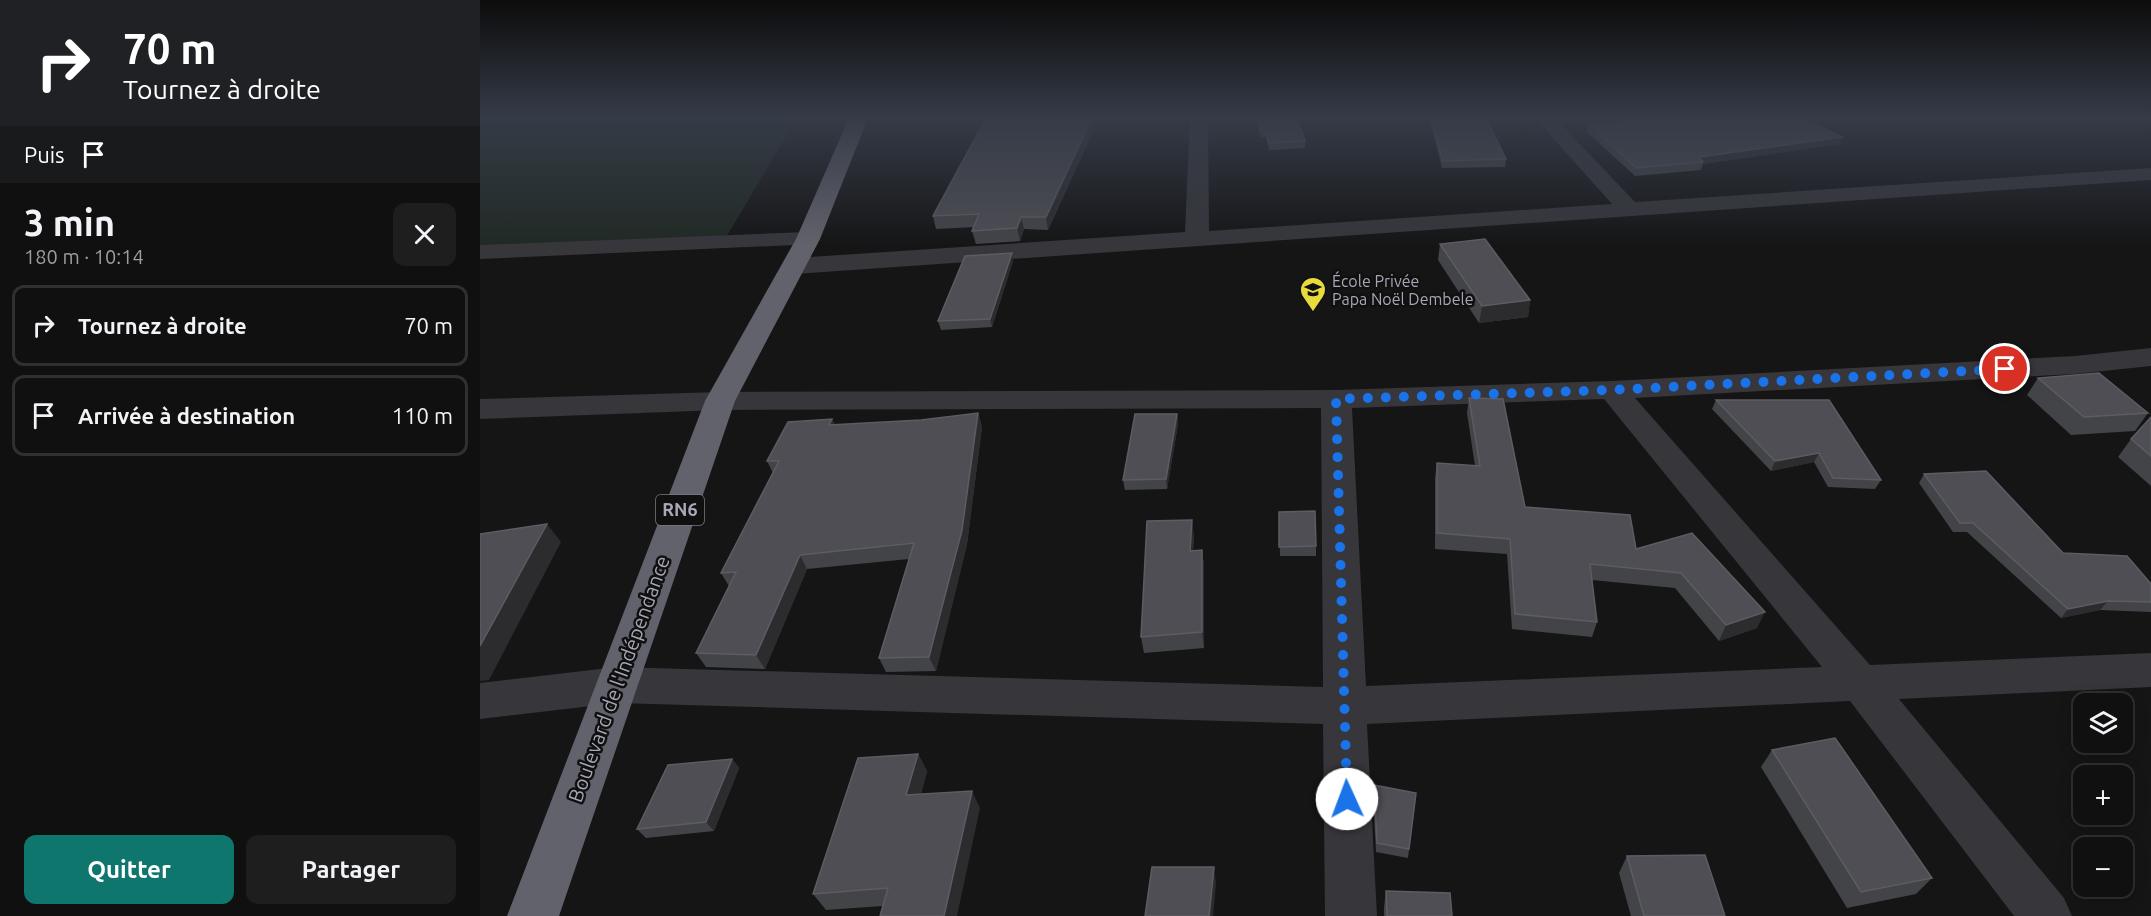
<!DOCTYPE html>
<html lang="fr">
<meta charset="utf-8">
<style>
:root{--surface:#101010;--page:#1e1e1e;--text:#f1f3f6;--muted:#9c9d9f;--line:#303030;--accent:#0f766e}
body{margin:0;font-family:Ubuntu,sans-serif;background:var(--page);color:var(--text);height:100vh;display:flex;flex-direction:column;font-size:22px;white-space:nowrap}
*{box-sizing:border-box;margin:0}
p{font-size:20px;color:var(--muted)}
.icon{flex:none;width:33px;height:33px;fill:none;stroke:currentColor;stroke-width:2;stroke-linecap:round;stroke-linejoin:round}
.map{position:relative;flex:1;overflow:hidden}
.details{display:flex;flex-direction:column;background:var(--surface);width:480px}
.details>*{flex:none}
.banner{background:#202124;color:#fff;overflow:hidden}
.fabs{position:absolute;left:1593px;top:693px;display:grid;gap:12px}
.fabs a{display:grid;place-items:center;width:60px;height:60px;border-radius:12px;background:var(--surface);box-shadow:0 3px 15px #0003,0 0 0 2px var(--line);font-size:30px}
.pin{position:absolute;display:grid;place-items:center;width:51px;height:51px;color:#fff;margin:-26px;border:3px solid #fff;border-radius:50%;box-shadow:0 2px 6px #0007}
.me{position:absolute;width:66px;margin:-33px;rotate:358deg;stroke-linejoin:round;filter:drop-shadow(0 0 4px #0008)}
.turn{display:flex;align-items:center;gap:21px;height:126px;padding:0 24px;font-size:27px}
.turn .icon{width:78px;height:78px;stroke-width:2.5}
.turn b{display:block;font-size:42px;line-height:51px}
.then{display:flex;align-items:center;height:57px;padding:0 24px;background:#0003;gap:12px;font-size:22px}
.round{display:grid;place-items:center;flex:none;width:63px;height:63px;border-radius:12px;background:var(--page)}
.head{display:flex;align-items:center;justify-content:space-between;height:102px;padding:0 24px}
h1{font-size:36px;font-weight:700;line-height:45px}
.action{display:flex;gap:12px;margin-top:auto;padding:12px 24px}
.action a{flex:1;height:69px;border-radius:12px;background:var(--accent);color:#fff;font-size:24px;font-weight:700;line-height:69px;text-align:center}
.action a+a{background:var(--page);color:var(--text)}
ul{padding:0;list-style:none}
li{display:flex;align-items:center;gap:18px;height:81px;margin:0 12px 9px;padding:0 12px;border:3px solid var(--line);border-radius:12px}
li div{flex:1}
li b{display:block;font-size:22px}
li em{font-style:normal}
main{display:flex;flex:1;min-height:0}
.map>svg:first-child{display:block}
.green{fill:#212924}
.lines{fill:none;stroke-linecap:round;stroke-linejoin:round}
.street{fill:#36363b;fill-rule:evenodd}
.highway{fill:#62626c;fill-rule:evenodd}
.wall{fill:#434448}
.shaded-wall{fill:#2c2c2f}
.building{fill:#4e4e54;stroke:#5c5c63;stroke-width:1.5}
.route{stroke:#1a73e8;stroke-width:10;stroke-dasharray:0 18}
.labels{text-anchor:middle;stroke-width:5;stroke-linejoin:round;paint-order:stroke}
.far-poi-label{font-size:16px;fill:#a7a8b6;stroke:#101011;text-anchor:start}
.shield{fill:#101011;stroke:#7a7a84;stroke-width:1.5}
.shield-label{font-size:18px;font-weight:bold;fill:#a7a8b6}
.street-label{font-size:20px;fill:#a7a8b6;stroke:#101011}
</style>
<main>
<section class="details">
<div class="banner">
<div class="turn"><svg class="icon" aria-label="right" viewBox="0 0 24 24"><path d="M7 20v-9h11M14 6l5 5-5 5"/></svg><div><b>70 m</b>Tournez à droite</div></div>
<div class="then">Puis<svg class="icon" aria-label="arrive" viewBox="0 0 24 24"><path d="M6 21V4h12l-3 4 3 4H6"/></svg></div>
</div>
<div class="head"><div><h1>3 min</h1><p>180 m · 10:14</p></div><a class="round"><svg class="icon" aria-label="close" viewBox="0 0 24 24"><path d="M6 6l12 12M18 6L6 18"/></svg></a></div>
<ul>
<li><svg class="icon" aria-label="right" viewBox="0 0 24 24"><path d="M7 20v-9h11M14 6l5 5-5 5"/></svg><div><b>Tournez à droite</b></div><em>70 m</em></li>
<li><svg class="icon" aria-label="arrive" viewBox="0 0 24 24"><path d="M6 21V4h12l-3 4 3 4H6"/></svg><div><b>Arrivée à destination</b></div><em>110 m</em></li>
</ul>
<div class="action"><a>Quitter</a><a>Partager</a></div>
</section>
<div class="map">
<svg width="1671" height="916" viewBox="0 0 1671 916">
<rect width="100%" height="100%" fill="#151516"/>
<path class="green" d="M0 118H317L245 239 0 246Z"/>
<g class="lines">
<path class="street" d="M710 118H728L729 231 1132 204 1055 118H1075L1155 202 1671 168V180L315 274 306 271 302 266 306 261 315 258 705 232Z
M328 232 336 234 340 239 336 244 0 259V245Z
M1671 348V366L1595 374 1155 398 1390 665 1671 653V687L1419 699 1584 898 1592 916H1534L1370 701 887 724 897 916H845L843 724 137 703 0 719V683L137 667 843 687 841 408 240 410 0 419V399L240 392 856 390 1132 381 1595 356ZM1124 399 1342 667 886 686 872 408Z"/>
<path class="highway" d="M369 118H388L340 239 255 401 79 916H27L225 401 316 239Z"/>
</g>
<path class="wall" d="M774 118H817L825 141V148L789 150 786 137H781Z
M949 118H1006L1026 159 1025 167 962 168Z
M1144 118H1324L1362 137 1360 144 1223 164 1221 170 1155 176 1107 132 1108 124 1149 122Z
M616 125 568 230 544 229 540 241 496 244 492 231 494 227 456 229 453 216Z
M960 244 1050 300 1048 317 999 323 958 260Z
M533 261 512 327 461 330 458 321Z
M1558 378 1668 413 1655 431 1591 435 1547 395Z
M989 398 1045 507 1156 549 1212 533 1277 628 1239 641 1195 588 1112 580 1117 622 1112 637 1032 629 1027 554 955 549V478L957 463 995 466 987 413Z
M1236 400 1401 480 1395 489 1348 487 1334 462 1291 471 1232 409Z
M498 413 502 427 487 544 456 671 406 672 399 658 429 559 327 569 285 669 226 667 216 653 249 586 241 573 293 473 287 461 352 419 355 425 441 420Z
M697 414 698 424 687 489 645 490 643 480Z
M1671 417V486L1638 457 1651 439Z
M1444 474 1583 553 1671 584V612L1620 610 1581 618 1487 532H1473L1439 483Z
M799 512 836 546V556H800Z
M714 536 713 551 722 550 724 566V648L664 653 661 637Z
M1292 750 1452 878 1436 894 1367 908 1281 767Z
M438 754 447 771 441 794 500 808 403 906 346 910 333 894Z
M252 759 259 768 234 831 166 838 157 829Z
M894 785 936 793 928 858 896 852 893 794Z
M1147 856 1245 916H1151L1139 873Z
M906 891 972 916H904V907Z"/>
<path class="shaded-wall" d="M612 118H615L616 125 568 230 566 217Z
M1362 137 1360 144 1223 164V162L1219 157Z
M541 217 544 229 540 241 537 228Z
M532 253 533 261 512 327 510 319Z
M1050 300 1048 317 999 323 1002 306Z
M498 413 502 427 487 544 456 671 449 657Z
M697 414 698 424 687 489 686 479Z
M352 419 358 433 349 425Z
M1339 453 1334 462 1291 471 1295 461Z
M712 520 714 536 712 567 710 551Z
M67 524 81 542 9 680 0 681V646Z
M722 550 724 566V648L722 632Z
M320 555 327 569 285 669 276 655Z
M1628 601 1620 610 1581 618 1588 609Z
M1285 612 1277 628 1239 641 1246 625Z
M438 754 447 771 436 812 426 795Z
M252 759 259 768 234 831 226 822Z
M492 791 500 808 477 916H464Z
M734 867 736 883 733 916H729Z"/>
<path class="building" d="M506 118H612L566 217H541L537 228 492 231 499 214 453 216Z
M776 118H817L825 141 789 143 785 130H781Z
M951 118H1006L1026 159 963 161Z
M1154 118H1324L1362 137 1219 157 1223 162 1156 168 1108 124 1158 121Z
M1005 239 1050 300 1002 306 960 244Z
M532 253 510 319 458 321 485 256Z
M1619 373 1668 413 1604 417 1558 378Z
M989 398 1023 399 1045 507 1150 515 1156 549 1212 533 1285 612 1246 625 1201 573 1110 564 1117 622 1035 614 1030 539 957 533V463L1000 466Z
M1236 400H1349L1401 480 1353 478 1339 453 1295 461Z
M498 413 482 530 449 657 399 658 434 543 320 555 276 655 216 653 256 572 241 573 299 461H287L308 422 352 419 349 425 441 420Z
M655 414H697L686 479 643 480Z
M1671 417V456L1651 439Z
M1506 471 1583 553 1647 556 1671 584V602L1628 601 1588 609 1493 523H1480L1444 474Z
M835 511 836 546 799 547V512Z
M712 520 710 551 722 550V632L661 637 667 521Z
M67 524 0 646V534Z
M1355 738 1452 878 1381 892 1292 750Z
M438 754 426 795 492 791 464 916H400L408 888 333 894 378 758Z
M252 759 226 822 157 829 188 765Z
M894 785 936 793 929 849 897 843Z
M1225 855 1245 916H1164L1147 856Z
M672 867H734L729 916H665Z
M906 891 970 893 972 916H907Z"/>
<linearGradient id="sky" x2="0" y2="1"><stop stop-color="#0c0c0c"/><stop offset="0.48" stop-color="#353b47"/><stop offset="1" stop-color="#353b47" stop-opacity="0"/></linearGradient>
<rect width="1671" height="246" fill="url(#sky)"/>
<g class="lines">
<path class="route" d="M867 799 856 399 1132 390 1525 369"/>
</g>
<defs>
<symbol id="school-pin" viewBox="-11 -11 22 30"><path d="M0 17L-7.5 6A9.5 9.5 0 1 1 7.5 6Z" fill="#e7dc3c" stroke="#101011"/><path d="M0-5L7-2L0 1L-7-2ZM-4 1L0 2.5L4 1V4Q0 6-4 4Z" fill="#111"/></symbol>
</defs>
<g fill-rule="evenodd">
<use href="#school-pin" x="818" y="275" width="30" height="40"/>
</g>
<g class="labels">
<g class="far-poi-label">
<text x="852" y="287">École Privée<tspan x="852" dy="18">Papa Noël Dembele</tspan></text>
</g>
<rect class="shield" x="176" y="495" width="48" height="30" rx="4.5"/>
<g class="shield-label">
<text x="200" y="516">RN6</text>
</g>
<g class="street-label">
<text transform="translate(139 679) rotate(-70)" y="7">Boulevard de l'Indépendance</text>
</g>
</g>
</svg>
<div class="fabs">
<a><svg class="icon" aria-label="layers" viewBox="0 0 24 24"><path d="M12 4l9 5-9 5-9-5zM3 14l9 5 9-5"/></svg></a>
<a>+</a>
<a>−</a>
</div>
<div class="pin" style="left:1525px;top:369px;background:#d93025"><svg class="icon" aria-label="arrive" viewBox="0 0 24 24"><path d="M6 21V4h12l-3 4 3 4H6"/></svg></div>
<svg class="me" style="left:867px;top:799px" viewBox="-20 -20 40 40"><circle r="19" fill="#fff"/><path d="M0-13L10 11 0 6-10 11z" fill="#1a73e8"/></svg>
</div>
</main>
